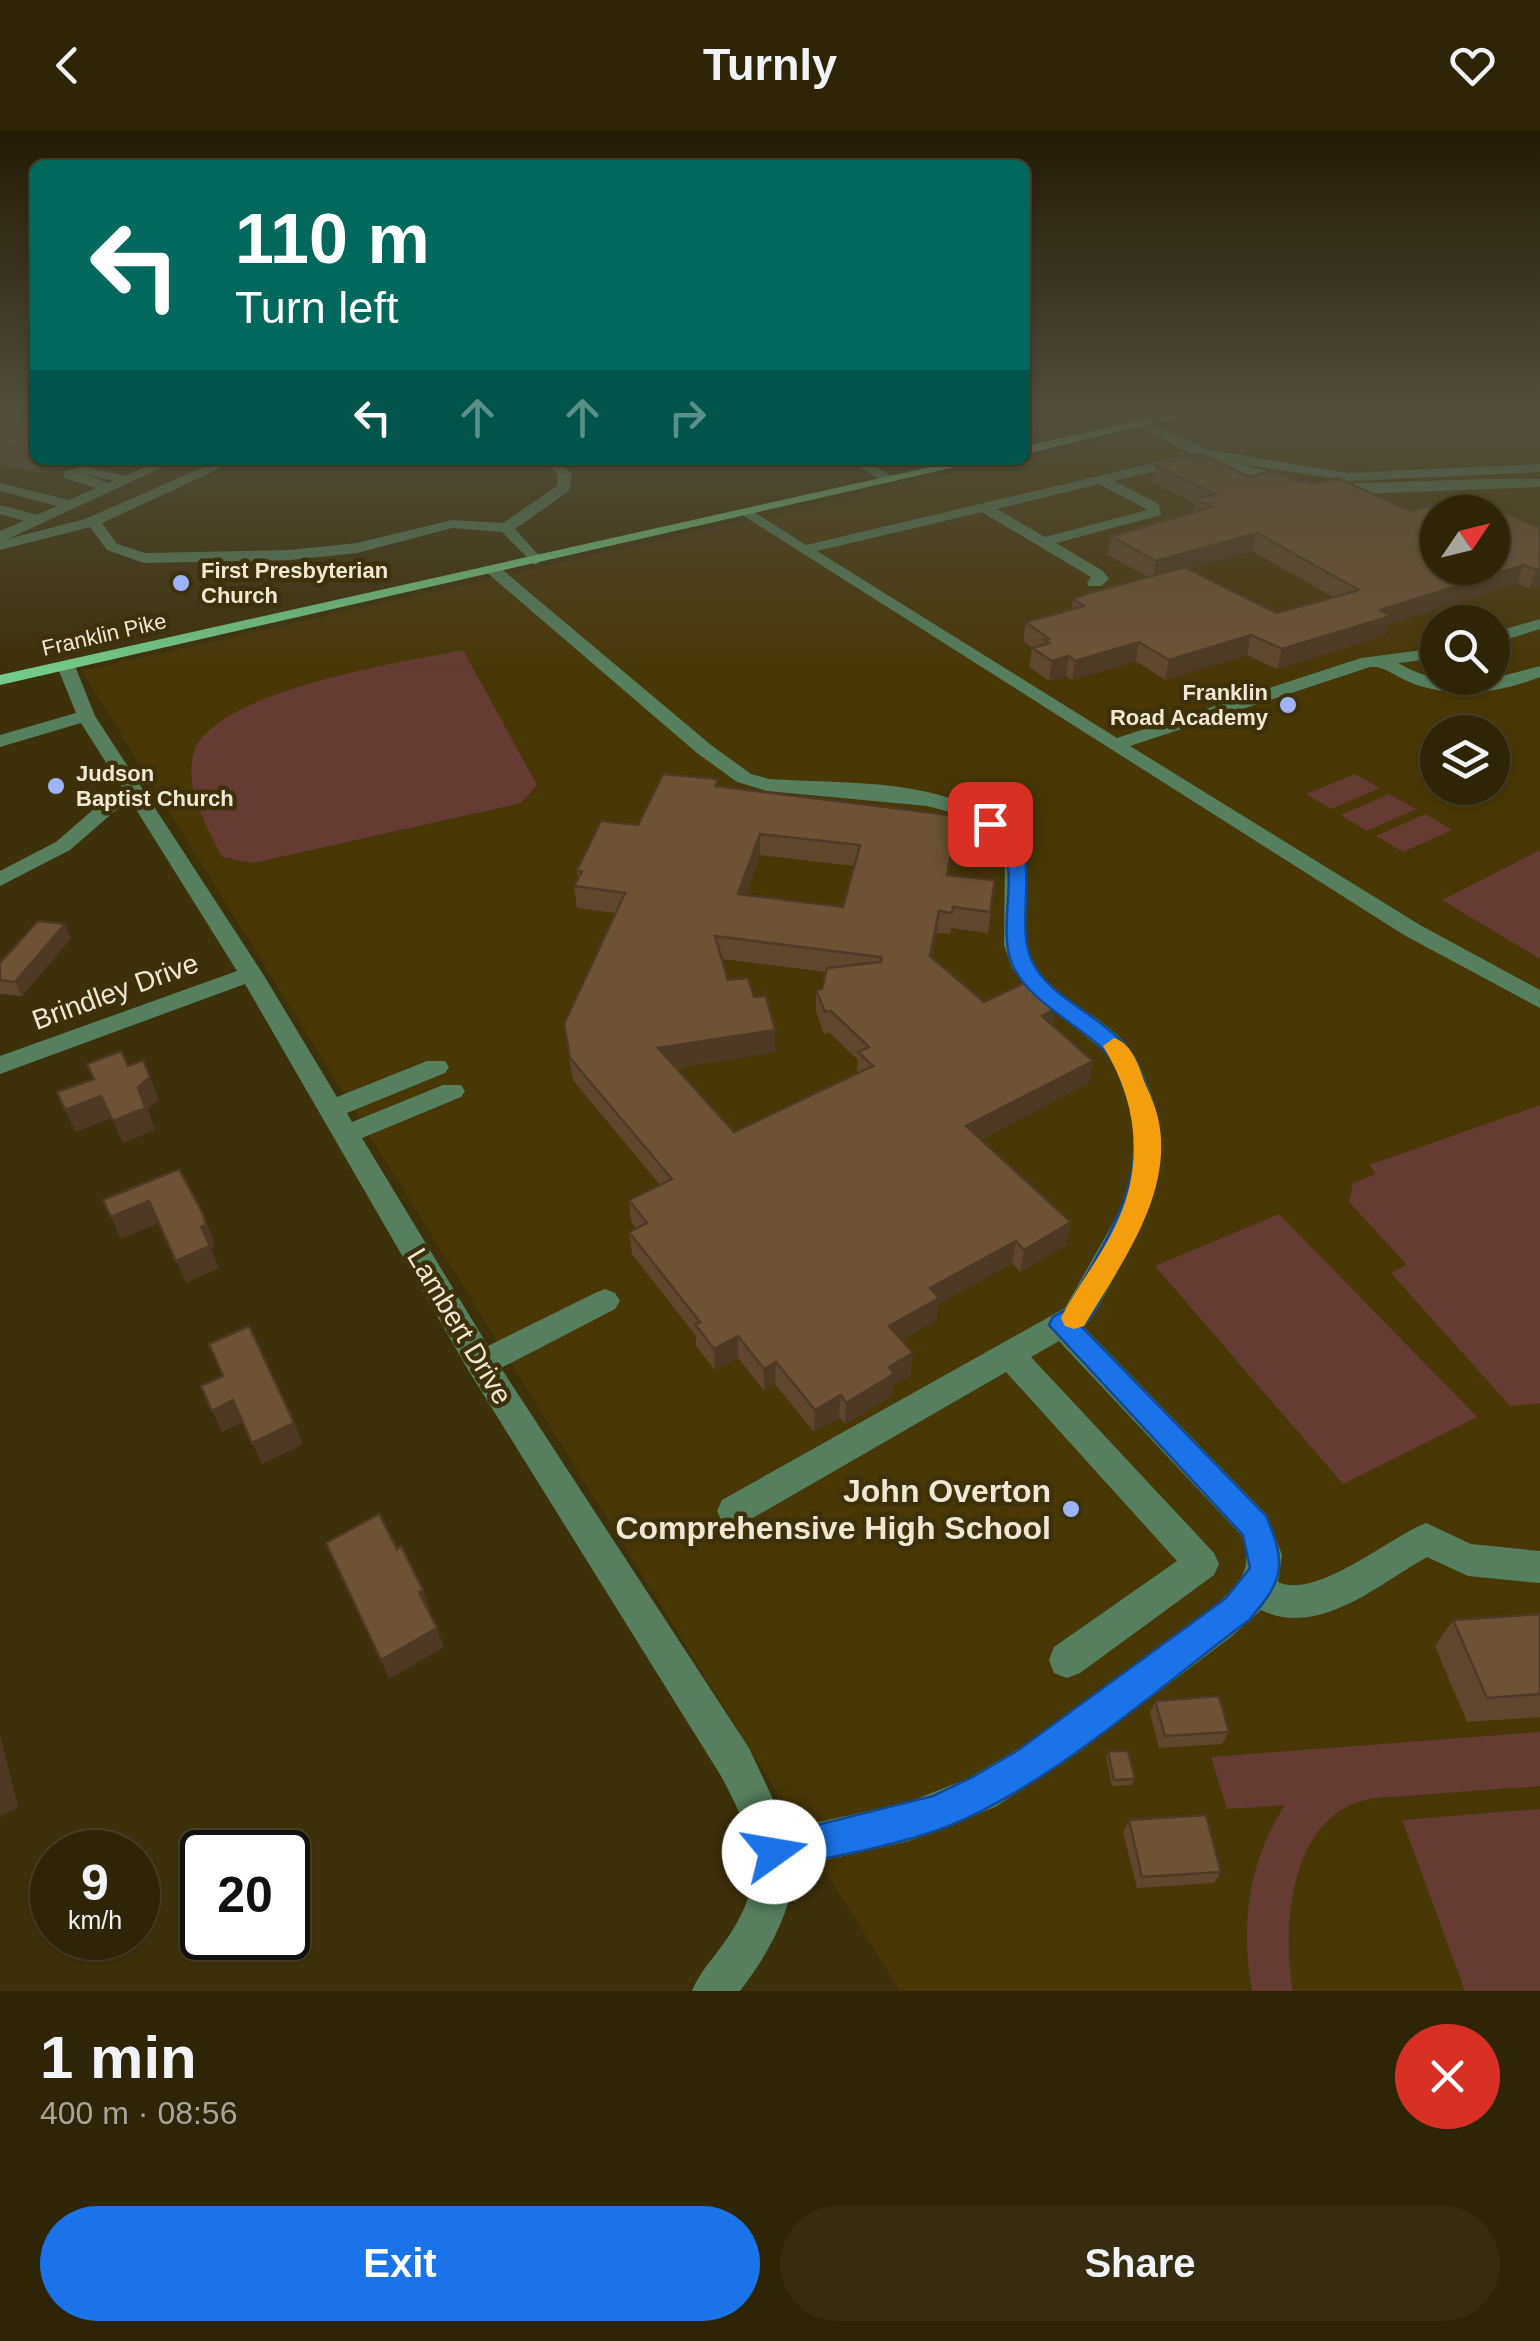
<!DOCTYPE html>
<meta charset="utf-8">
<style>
:root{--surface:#2e2507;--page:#362d11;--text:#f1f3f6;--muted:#a7a59b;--line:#494228;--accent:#1a73e8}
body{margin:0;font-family:Arial,sans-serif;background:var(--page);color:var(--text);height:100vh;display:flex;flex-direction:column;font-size:38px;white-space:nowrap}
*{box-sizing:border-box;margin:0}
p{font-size:32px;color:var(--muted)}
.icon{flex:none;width:55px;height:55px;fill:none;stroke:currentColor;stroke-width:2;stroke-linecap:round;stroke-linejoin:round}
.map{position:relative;height:1861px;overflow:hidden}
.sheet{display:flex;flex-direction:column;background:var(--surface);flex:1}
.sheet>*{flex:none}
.guide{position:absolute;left:30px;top:30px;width:1000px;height:305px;border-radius:15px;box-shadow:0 2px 8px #0004,0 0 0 2px var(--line);background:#00695c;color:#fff;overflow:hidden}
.needle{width:65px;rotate:55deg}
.tools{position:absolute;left:1420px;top:365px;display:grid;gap:20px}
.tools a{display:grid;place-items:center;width:90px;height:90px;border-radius:50%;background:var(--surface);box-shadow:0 2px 8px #0004,0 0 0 2px var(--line);font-size:50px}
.speed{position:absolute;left:30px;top:1700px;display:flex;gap:20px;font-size:50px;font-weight:700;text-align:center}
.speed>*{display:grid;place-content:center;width:130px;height:130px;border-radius:50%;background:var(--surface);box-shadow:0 2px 8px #0004,0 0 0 2px var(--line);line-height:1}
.speed small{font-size:25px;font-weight:400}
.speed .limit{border:5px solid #111;border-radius:15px;background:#fff;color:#111}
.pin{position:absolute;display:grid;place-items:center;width:85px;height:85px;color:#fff;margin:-42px;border-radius:20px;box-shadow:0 5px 15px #0006}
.me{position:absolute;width:110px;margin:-55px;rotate:77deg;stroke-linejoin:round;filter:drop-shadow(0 0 8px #0008)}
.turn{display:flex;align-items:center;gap:35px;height:210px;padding:0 40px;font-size:45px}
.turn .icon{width:130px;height:130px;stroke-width:2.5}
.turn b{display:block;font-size:70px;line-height:85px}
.lanes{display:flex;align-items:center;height:95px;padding:0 40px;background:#0003;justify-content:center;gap:50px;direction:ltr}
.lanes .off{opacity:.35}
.round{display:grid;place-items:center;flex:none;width:105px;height:105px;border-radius:52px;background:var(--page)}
.head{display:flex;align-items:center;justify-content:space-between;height:170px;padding:0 40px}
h1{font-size:60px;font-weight:700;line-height:75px}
.cta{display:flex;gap:20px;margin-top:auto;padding:20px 40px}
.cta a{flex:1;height:115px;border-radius:60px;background:var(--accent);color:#fff;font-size:40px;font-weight:700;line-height:115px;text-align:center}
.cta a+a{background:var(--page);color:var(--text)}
header{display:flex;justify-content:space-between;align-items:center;height:130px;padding:0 40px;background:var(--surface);font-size:45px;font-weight:700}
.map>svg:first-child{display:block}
.built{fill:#483806;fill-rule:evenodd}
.green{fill:#653b33}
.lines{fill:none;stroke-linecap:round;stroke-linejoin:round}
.minor{fill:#567f5f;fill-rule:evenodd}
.major{fill:#73cb89;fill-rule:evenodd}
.wall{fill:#5e472d;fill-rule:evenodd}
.shaded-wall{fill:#4c3a24}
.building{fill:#6d5334;stroke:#4c3a24;stroke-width:2.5;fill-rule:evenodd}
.route{fill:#1a73e8;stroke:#114b97;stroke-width:2.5}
.slow{fill:#f59e0b}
.poi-dot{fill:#9db4fd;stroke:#3d3109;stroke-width:4}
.labels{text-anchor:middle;stroke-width:9;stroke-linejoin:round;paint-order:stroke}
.far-poi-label{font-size:22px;font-weight:bold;fill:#efe8d3;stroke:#3d3109;text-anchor:start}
.far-street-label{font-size:22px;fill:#efe8d3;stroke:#3d3109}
.street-label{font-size:28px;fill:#efe8d3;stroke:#3d3109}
.near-poi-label{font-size:32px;font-weight:bold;fill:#efe8d3;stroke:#3d3109;text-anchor:end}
</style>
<header><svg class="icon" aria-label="back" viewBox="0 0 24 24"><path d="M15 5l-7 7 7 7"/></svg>Turnly<svg class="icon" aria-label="heart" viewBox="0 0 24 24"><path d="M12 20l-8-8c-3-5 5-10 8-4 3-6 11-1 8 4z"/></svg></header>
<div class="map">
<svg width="1540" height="1861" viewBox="0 0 1540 1861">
<rect width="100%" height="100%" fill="#3d3109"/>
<path class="built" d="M1214 285H1540V1861H900L82 541ZM1438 382H1492V438H1438ZM1438 492H1492V548H1438ZM1438 602H1492V658H1438Z"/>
<path class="green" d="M463 520 537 655 521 673 253 733 222 727C207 697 185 661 193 625 209 561 404 532 463 520Z
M1355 644 1380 658 1331 679 1306 664Z
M1389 664 1416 679 1367 701 1341 685Z
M1425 684 1452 700 1403 722 1376 706Z
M1540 720V829L1442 770Z
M1540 975V1273L1510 1276 1391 1143 1407 1135 1349 1072 1353 1053 1376 1044 1369 1035Z
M1279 1084 1477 1287 1343 1354 1155 1136Z
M1540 1602V1656C1499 1659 1459 1662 1418 1665 1401 1667 1381 1666 1365 1670 1289 1688 1282 1801 1293 1861H1252C1240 1795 1248 1732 1285 1675L1227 1679 1211 1627Z
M1540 1679V1861H1465L1402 1690Z"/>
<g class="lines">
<path class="minor" d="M1142 290 1210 320 1348 343 1540 334V342L1348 351 1235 333 1297 349 1299 352 1292 356 1219 337 1137 297 1135 294Z
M1188 325 1193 326V332L1114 351 1159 374 1161 385 1056 413 1103 441 1109 449 1101 456H1089L1087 453 1091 447 982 382 817 421 1117 608 1361 528 1438 518V528L1398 533C1447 562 1489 550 1540 536V547C1499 563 1456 569 1414 554 1399 549 1384 535 1370 537L1130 616 1420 795 1540 860V878L1404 805 739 383 751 380 806 415ZM1099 354 1148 380 1045 407 997 379Z
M160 330H178L8 409 85 389 220 330H238L102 393 117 414 145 423 290 420 357 413 452 390 503 393 557 356 558 345 543 330H558L572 344 569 361 515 399 543 430 535 435 502 402 452 398 357 423 290 430 144 433 107 420 90 397 0 420V401L24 391 0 384V375L37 385 57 376 0 361V353L69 370 96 358 64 348V342L84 336 125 346ZM85 344 113 351 108 353Z
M848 330H865L898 350 886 353Z
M1488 349H1540V357L1358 364 1332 362 1325 358 1332 354Z
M486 436H498L711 615 751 644 769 649C843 654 943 647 1004 696 1048 730 1010 789 1033 832 1052 867 1098 883 1124 912 1137 926 1142 942 1149 959 1176 1031 1151 1082 1115 1145 1106 1162 1097 1183 1084 1197L1267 1385 1282 1425 1278 1452C1316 1470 1388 1408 1426 1393L1471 1414 1540 1421V1453L1468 1446 1427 1427C1377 1455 1319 1508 1261 1480L1232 1506 1079 1622 995 1677 909 1711 795 1737C791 1784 768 1824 740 1861H692C700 1841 714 1828 726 1810 770 1747 754 1708 721 1646L470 1243 245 854 0 944V926L237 841 132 673 116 680 70 720 0 756V741L56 712 102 672 124 661 81 593 0 617V605L76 583 57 536 60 532 75 536 95 586 263 844 337 967 427 931H445L449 937 445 943 347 983 352 992 443 955H461L465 961 461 967 362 1008 488 1216 595 1163 605 1159 615 1163 620 1171 615 1179 501 1238 749 1618 787 1699 909 1672 967 1649 1025 1615 1218 1473C1242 1452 1253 1438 1242 1406L1059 1211 1031 1227 1214 1423 1219 1434 1214 1445 1080 1543 1067 1548 1054 1543 1049 1530 1054 1517 1177 1431 1006 1242 746 1392 734 1396 722 1392 717 1381 722 1370 1065 1178 1125 1072 1132 1044 1134 989 1115 936 1105 922 1042 870 1012 838 1004 815 1005 727 992 706 960 685 927 676 767 661 737 652 697 623 486 442Z
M1540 489V499L1492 514V503Z"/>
<path class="major" d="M1165 285H1187L1025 324V316Z
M961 330H986L0 555V545Z"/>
</g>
<path class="wall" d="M0 285H35V330H74L41 343 0 334Z
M1155 335 1249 347 1293 350 1410 381 1535 396 1540 395V455L1529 459 1517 453 1388 494 1385 505 1277 539 1247 525 1165 550 1136 531 1072 550 1066 546 1049 551 1029 537 1032 518 1023 511 1026 492 1072 479 1073 469 1148 447 1108 425 1111 406 1193 383 1195 374 1152 352ZM1252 421 1333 467 1277 483 1188 439Z
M718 656 958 686 949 745 995 750 988 803 951 798 950 804 937 803 932 827 984 872 1056 878 1053 895 1093 931 1089 953 981 1009 1071 1092 1066 1115 1020 1142 1012 1133 938 1174 936 1190 901 1210 911 1245 893 1255 892 1266 845 1294 839 1287 814 1302 775 1254 764 1261 738 1228 715 1240 696 1216V1206L632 1124 629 1102 636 1098 631 1092 629 1070 660 1055 573 950 567 916 564 894 616 783 577 778 574 756 578 749 577 740 638 695ZM760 725 854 736 843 777 746 765ZM722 829 826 842 822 859 816 860V881L824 904 830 903 858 930 857 944 734 1002 676 938 775 922V900L754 867 728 850Z
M71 808 22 866 0 864V833Z
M1540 1484V1587L1467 1592 1435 1516 1453 1490Z
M1155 1571 1229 1602 1222 1614 1159 1618 1150 1583Z
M1108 1621 1135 1649 1132 1655 1112 1656 1106 1627Z
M1129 1690 1221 1742 1214 1753 1137 1758 1123 1702Z"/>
<path class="shaded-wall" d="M0 285H35L0 301Z
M36 330H74L41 343Z
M1257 403 1252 421 1153 449 1156 431Z
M1524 435 1517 453 1388 494 1385 505 1277 539 1282 519 1380 480Z
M1540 439V455L1529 459 1536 440Z
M1251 505 1247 525 1165 550 1169 530Z
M1139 512 1136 531 1072 550 1075 531Z
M1069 526 1066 546 1049 551 1052 531Z
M958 686 956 707 945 766 947 745Z
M760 704V725L739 785 738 764Z
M939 781 937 803 928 848 930 826Z
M65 794 71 808 22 866 15 852Z
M1056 878 1052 900 1042 886Z
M775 900V922L660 940 658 918Z
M143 930 159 970 148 979 155 1000 123 1013 113 991 138 957Z
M1093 931 1089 953 963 1018 966 996Z
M101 966 111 988 76 1002 65 980Z
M149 1071 159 1093 121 1109 111 1087Z
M203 1084 212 1106 215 1117 211 1118 219 1138 186 1153 176 1131 201 1097Z
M1071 1092 1066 1115 1020 1142 1024 1120Z
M1016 1111 1012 1133 938 1174 936 1190 887 1218 889 1196 930 1158Z
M738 1206V1228L715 1240 714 1219Z
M913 1223 911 1245 893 1255 892 1266 845 1294 846 1273 889 1237Z
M776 1232 775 1254 764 1261V1239Z
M841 1265 839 1287 814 1302 815 1280Z
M233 1270 243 1292 222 1302 212 1281Z
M294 1293 303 1314 262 1334 252 1313Z
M423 1460 430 1480 426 1482 419 1462Z
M437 1498 444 1517 389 1549 381 1530Z
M0 1605 18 1677 0 1687Z"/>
<path class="building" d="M28 285H35V321L0 314V293Z
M1201 324 1249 347 1272 341 1293 350 1317 353 1338 348 1410 381 1465 366 1535 396 1540 395V439L1536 440 1524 435 1380 480 1391 486 1282 519 1251 505 1169 530 1139 512 1075 531 1069 526 1052 531 1032 518 1049 513 1044 510 1049 509 1026 492 1084 476 1073 469 1086 464 1184 437 1277 483 1359 460 1257 403 1156 431 1111 406 1212 377 1196 369 1215 364 1155 335ZM1438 382H1492V438H1438Z
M663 644 718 649 715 656 958 686 947 745 995 750 990 782 953 777 952 783 939 781 930 826 984 872 1024 853 1056 878 1042 886 1093 931 966 996 1071 1092 1024 1120 1016 1111 930 1158 939 1168 889 1196 913 1223 889 1237 894 1244 846 1273 841 1265 815 1280 776 1232 764 1239 738 1206 714 1219 695 1194 700 1192 629 1102 647 1093 629 1070 672 1049 570 928 564 894 625 763 574 756 582 741 577 740 601 691 638 695ZM760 704 860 715 843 777 738 764ZM715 806 881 827V832L827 838 822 859 816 860 825 882 831 881 869 917 858 922 873 936 734 1002 658 918 775 900 766 866 754 867 748 848 728 850Z
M38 791 65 794 15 852 0 850V833Z
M121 921 128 936 143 930 150 947 138 957 145 978 113 991 101 966 65 980 57 962 94 949 87 934Z
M179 1039 203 1084 206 1095 201 1097 210 1116 176 1131 149 1071 111 1087 103 1070Z
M249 1196 294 1293 252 1313 233 1270 212 1281 201 1256 223 1246 209 1214Z
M379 1384 397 1419 401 1416 423 1460 419 1462 437 1498 381 1530 326 1413Z
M1540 1484V1564L1487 1568 1453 1490Z
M1219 1566 1229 1602 1165 1606 1155 1571Z
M1108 1621H1128L1135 1649 1114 1650Z
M1206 1685 1221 1742 1142 1747 1129 1690Z"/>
<linearGradient id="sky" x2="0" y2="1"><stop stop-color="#221b05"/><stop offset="0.52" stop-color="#514e3e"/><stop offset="1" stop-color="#514e3e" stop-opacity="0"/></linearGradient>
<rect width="1540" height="545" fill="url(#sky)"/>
<path class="route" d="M990 688C1052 707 1011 788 1032 831 1049 867 1096 883 1122 912 1135 925 1141 942 1147 959 1174 1032 1150 1074 1116 1138 1106 1157 1097 1182 1082 1197L1266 1386C1287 1435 1284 1450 1249 1490 1158 1558 1043 1662 938 1700 886 1718 828 1727 774 1740L761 1735 756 1722 761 1709 933 1666 971 1648 1017 1621 1226 1468 1250 1438 1243 1405 1049 1195 1053 1187 1067 1179C1104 1112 1155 1046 1127 966 1121 950 1116 931 1103 919 1075 892 1030 872 1013 836 996 800 1020 745 1001 715 996 707 986 701 980 694Z"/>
<path class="slow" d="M1114 908C1131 913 1139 935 1144 951 1149 963 1155 975 1158 988 1175 1063 1120 1135 1084 1196L1074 1199 1065 1196 1061 1188C1076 1158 1098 1131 1113 1101 1145 1039 1139 974 1103 916Z"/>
<g class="poi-dot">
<circle cx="181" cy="453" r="10"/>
<circle cx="1288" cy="575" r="10"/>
<circle cx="56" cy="656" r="10"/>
<circle cx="1071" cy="1379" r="10"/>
</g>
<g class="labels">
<g class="far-poi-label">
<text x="201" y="448">First Presbyterian<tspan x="201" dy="25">Church</tspan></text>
<text x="1268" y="570" text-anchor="end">Franklin<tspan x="1268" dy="25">Road Academy</tspan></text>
<text x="76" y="651">Judson<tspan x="76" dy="25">Baptist Church</tspan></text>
</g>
<g class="far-street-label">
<text transform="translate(104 504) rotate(-13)" y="8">Franklin Pike</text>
</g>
<g class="street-label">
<text transform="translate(115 861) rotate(-20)" y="10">Brindley Drive</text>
<text transform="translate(460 1196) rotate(59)" y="10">Lambert Drive</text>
</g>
<g class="near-poi-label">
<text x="1051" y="1372">John Overton<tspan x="1051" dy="37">Comprehensive High School</tspan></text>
</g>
</g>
</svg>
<div class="tools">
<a><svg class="needle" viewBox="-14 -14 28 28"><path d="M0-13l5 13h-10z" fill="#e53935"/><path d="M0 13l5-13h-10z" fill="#a7a59b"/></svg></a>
<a><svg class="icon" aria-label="search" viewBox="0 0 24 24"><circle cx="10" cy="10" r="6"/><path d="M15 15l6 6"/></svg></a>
<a><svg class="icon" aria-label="layers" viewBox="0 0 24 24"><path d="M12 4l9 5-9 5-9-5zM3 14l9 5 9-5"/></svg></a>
</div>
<div class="speed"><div>9<small>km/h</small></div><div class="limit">20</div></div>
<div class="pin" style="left:990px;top:694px;background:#d93025"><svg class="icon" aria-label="arrive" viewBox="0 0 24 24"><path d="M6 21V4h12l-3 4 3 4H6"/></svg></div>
<svg class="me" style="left:774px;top:1722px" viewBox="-20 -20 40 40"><circle r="19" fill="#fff"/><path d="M0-13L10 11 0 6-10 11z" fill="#1a73e8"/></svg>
<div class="guide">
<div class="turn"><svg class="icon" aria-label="left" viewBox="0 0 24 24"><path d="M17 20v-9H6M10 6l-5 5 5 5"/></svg><div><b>110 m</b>Turn left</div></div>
<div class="lanes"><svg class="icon" aria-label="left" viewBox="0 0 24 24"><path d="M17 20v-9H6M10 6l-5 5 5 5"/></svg><svg class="icon off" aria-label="ahead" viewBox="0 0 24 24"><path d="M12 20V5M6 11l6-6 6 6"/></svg><svg class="icon off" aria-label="ahead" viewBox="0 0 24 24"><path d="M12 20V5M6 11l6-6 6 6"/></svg><svg class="icon off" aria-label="right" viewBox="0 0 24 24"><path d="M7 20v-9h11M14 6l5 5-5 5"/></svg></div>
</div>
</div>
<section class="sheet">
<div class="head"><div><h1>1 min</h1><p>400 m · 08:56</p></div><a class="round" style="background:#d93025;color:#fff"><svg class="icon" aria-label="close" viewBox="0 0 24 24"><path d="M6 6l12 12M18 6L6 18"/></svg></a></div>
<div class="cta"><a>Exit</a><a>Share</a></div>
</section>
